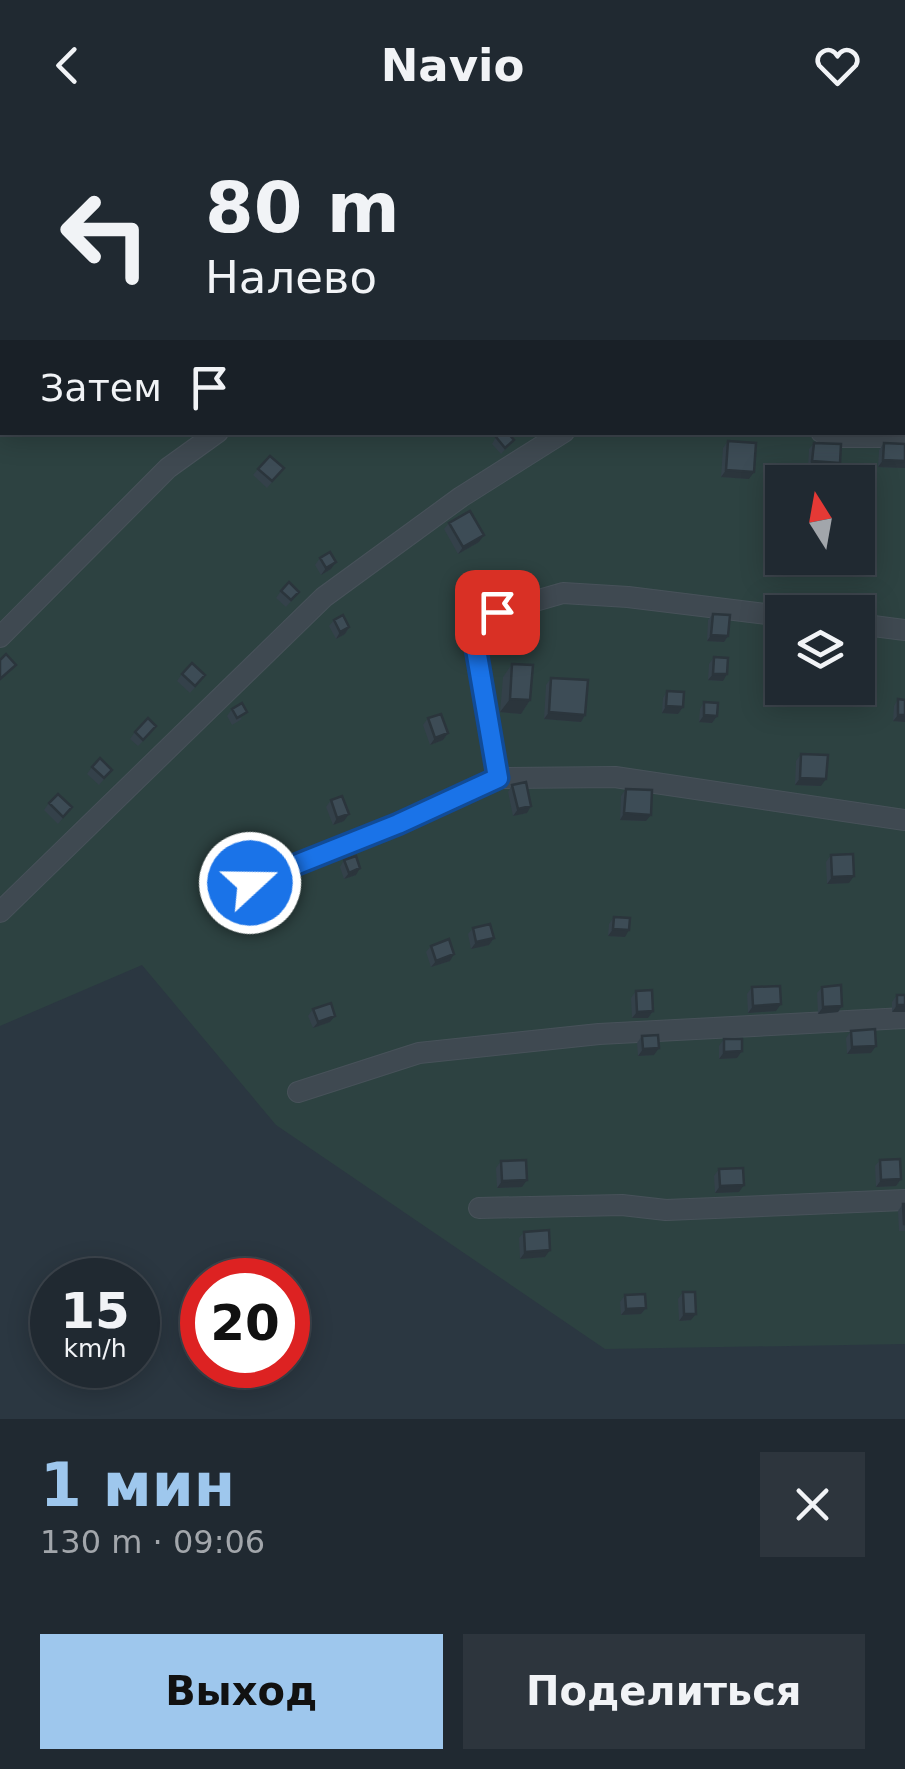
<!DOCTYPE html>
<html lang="ru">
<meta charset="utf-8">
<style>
:root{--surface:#202931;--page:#2d353d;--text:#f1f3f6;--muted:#a2a6ab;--line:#3d454d;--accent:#9ec7ed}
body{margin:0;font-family:"DejaVu Sans",sans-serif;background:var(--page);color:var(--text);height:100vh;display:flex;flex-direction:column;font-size:38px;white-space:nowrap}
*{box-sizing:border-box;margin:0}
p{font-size:32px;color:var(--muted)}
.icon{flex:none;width:55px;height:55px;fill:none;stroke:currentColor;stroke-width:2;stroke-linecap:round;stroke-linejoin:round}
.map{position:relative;height:1289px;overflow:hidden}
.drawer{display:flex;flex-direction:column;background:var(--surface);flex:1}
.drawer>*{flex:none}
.hud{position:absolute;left:0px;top:0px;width:905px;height:305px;box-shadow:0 5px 25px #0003,0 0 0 2px var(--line);background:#202931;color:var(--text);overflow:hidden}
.needle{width:65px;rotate:349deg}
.tools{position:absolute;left:765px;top:335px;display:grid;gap:20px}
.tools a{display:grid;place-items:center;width:110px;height:110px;border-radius:0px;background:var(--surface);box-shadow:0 5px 25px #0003,0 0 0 2px var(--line);font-size:50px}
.speed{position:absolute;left:30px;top:1128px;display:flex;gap:20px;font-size:50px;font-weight:700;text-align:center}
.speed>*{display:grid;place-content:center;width:130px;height:130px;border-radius:50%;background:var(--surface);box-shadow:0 5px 25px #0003,0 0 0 2px var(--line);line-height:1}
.speed small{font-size:25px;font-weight:400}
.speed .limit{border:15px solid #d22;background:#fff;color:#111}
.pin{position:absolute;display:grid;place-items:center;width:85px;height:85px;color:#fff;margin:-42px;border-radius:20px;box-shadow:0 5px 15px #0006}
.me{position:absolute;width:110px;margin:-55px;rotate:69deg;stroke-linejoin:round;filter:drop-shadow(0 0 8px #0008)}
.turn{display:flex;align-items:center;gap:35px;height:210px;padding:0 40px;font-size:45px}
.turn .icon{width:130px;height:130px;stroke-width:2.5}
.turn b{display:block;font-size:70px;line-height:85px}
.then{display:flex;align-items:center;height:95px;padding:0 40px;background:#0003;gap:20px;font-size:38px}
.round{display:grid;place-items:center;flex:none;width:105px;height:105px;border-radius:0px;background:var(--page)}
.headline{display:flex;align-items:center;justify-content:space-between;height:170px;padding:0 40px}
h1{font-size:60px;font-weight:600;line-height:75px;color:var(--accent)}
.cta{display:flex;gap:20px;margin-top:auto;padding:20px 40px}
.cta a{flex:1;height:115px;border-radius:0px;background:var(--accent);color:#111;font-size:40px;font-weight:600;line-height:115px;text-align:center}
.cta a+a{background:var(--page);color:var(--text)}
header{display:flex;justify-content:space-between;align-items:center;height:130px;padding:0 40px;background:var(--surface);font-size:45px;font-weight:600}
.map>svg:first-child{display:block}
.green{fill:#2d4241;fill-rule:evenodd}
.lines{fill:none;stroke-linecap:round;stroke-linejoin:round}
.minor-casing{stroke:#48525a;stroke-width:22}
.minor{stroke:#3f4951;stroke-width:20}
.wall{fill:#34414a}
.shaded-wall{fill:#2b353c}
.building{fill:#3d4c56;stroke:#2b353c;stroke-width:2.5}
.route-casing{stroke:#114b97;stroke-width:25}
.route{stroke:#1a73e8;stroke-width:18}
</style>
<header><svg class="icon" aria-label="back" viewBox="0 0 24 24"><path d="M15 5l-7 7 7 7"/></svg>Navio<svg class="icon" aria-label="heart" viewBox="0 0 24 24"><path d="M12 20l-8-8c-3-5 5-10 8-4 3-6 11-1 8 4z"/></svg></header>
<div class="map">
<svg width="905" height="1289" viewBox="0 0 905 1289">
<rect width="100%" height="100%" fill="#2b3741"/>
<path class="green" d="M0 0H905V1214L605 1219 276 995 142 835 0 896ZM2 2H902V302H2ZM782 352H858V428H782ZM782 482H858V558H782Z"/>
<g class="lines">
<defs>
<path id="minor" d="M37 2 40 0
M363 2 381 0
M0 26 2 24
M902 123H905
M0 257 2 254
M821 302 833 307H905
M858 494 905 500
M0 507 168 338 218 302
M497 648 476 519 497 482 563 463 628 467 782 486
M250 753 398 694 497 648 615 647 905 690
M0 782 324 467 461 367 564 302
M298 962 419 923 599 904 905 888
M479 1078 622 1075 666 1080 905 1070"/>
</defs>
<use href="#minor" class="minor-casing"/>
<use href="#minor" class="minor"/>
</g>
<path class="wall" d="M496 307 514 310 501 324 492 314Z
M728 311 749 349 721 347 723 318Z
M814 313 835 340 808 338 809 319Z
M884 313 905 338 878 337 879 320Z
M284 338 267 358 253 345 258 339Z
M449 393 479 412 458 424 444 399Z
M320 428 331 439 321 445 315 435Z
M281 461 294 468 286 477 276 468Z
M713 484 728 506 724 512 707 511 708 490Z
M334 490 349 497 345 504 336 509 329 496Z
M714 527 723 551 708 550 709 534Z
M512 534 530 570 521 584 500 582 503 547Z
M182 544 200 552 190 563 177 551Z
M551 548 585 585 581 592 544 589 546 555Z
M782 558H807L806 570 801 576 781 575Z
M667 561 683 577 678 584 662 583 663 568Z
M898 569 905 570V592L893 591 894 576Z
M704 572 717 586 712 593 699 592 700 579Z
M232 579 242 589 232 595 227 586Z
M428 588 448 603 443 610 430 615 423 595Z
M135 602 151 603 138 616 130 609Z
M801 624 821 656 795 655 796 631Z
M92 637 112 640 99 655 87 644Z
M512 655 527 683 513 686 508 662Z
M626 659 646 691 620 690 621 666Z
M331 670 344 691 333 695 326 677Z
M49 673 72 677 58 694 44 680Z
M831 725 849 753 827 754 826 732Z
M344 730 356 745 344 749 340 737Z
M614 787 625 807 608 806 609 794Z
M473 798 494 808 489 815 471 819 468 804Z
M431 816 450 831 431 837 426 822Z
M752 857 776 881 748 883 747 864Z
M822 857 842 876 838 882 818 884 817 863Z
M636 861 653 881 648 888H632L631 868Z
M897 865H905L892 882V872Z
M313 879 330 892 313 898 308 886Z
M851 901 871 923 847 924 846 908Z
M642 906 654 925 638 926 637 913Z
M724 909 742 921 737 928 719 929V916Z
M880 1030 901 1049 896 1056 876 1057 875 1036Z
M501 1031 522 1057 497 1058 496 1038Z
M719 1039 739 1062 715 1063 714 1046Z
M903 1074 905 1101H899L898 1081Z
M524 1102 545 1127 520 1129 519 1108Z
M683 1162 691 1190 679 1191 678 1169Z
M625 1165 646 1178 641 1184 621 1185 620 1172Z"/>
<path class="shaded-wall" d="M883 330 905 331V338L878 337Z
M812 331 840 333 835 340 808 338Z
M726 340 754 342 749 349 721 347Z
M484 405 479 412 458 424 463 417Z
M336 432 331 439 321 445 326 438Z
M349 497 345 504 336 509 340 502Z
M711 505 728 506 724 512 707 511Z
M713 544H727L723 551 708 550Z
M786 568 806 570 801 576 781 575Z
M510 569 530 570 521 584 500 582Z
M666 576 683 577 678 584 662 583Z
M549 582 585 585 581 592 544 589Z
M704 585 717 586 712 593 699 592Z
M898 585H905V592L893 591Z
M448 603 443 610 430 615 435 608Z
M800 648 826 649 821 656 795 655Z
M531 676 527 683 513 686 518 679Z
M624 683 651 685 646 691 620 690Z
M349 684 344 691 333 695 337 688Z
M360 738 356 745 344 749 349 743Z
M854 746 849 753 827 754 832 747Z
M613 799 629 800 625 807 608 806Z
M494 808 489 815 471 819 476 812Z
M454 824 450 831 431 837 436 831Z
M781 874 776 881 748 883 753 876Z
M897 875H905V882H892Z
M842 876 838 882 818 884 823 877Z
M653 881 648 888H632L637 882Z
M335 886 330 892 313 898 318 892Z
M876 916 871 923 847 924 852 917Z
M659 918 654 925 638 926 643 919Z
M742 921 737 928 719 929 724 922Z
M901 1049 896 1056 876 1057 881 1050Z
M527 1050 522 1057 497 1058 502 1051Z
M744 1055 739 1062 715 1063 720 1056Z
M550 1120 545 1127 520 1129 525 1122Z
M646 1178 641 1184 621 1185 626 1179Z
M684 1184H696L691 1190 679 1191Z"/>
<path class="building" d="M502 302H507L514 310 505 318 496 307Z
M728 311 756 313 754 342 726 340Z
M814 313 841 314 840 333 812 331Z
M884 313 905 314V331L883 330Z
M270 326 284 338 272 351 258 339Z
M470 381 484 405 463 417 449 393Z
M330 422 336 432 326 438 320 428Z
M289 452 299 462 291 470 281 461Z
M713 484 730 485 728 506 711 505Z
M343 485 349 497 340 502 334 490Z
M6 524 16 535 0 549V530Z
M714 527 728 528 727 544H713Z
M192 533 205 545 195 556 182 544Z
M512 534 533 535 530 570 510 569Z
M551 548 588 550 585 585 549 582Z
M787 558H807L806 570 786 568Z
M667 561 684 562 683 577 666 576Z
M898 569 905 570V585H898Z
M704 572 718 573 717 586 704 585Z
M242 573 247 582 237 588 232 579Z
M441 584 448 603 435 608 428 588Z
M148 588 156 596 143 610 135 602Z
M801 624 828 625 826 649 800 648Z
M100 628 112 640 104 648 92 637Z
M526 652 531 676 518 679 512 655Z
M626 659 652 660 651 685 624 683Z
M58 664 72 677 63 687 49 673Z
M342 666 349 684 337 688 331 670Z
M853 724 854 746 832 747 831 725Z
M356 726 360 738 349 743 344 730Z
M614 787 630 788 629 800 613 799Z
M490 794 494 808 476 812 473 798Z
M449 809 454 824 436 831 431 816Z
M841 855 842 876 823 877 822 857Z
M780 856 781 874 753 876 752 857Z
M652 860 653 881 637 882 636 861Z
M897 865H905V875H897Z
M331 873 335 886 318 892 313 879Z
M875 899 876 916 852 917 851 901Z
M658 905 659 918 643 919 642 906Z
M724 909H742V921L724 922Z
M900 1029 901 1049 881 1050 880 1030Z
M526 1030 527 1050 502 1051 501 1031Z
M743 1038 744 1055 720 1056 719 1039Z
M903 1074H905V1094H904Z
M549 1100 550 1120 525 1122 524 1102Z
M683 1162H695L696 1184H684Z
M645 1164 646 1178 626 1179 625 1165Z"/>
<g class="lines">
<defs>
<path id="route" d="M250 753 398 694 498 648 476 519 497 482"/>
</defs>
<use href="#route" class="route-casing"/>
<use href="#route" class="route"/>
</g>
</svg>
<div class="tools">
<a><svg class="needle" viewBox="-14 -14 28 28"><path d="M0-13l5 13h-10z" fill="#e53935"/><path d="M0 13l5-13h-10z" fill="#a2a6ab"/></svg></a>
<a><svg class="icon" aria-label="layers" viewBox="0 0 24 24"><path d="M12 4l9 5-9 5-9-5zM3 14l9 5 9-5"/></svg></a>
</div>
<div class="speed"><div>15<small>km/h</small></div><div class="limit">20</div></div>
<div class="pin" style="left:497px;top:482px;background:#d93025"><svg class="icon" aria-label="arrive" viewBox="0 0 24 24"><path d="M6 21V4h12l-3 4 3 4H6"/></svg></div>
<svg class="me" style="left:250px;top:753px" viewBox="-20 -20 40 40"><circle r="17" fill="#1a73e8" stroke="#fff" stroke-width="3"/><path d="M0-11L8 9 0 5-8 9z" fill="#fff"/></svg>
<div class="hud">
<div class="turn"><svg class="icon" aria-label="left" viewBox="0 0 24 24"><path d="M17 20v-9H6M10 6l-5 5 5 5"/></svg><div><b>80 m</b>Налево</div></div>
<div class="then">Затем<svg class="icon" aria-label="arrive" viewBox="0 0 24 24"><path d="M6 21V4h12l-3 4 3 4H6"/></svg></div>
</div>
</div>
<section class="drawer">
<div class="headline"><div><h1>1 мин</h1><p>130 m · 09:06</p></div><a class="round"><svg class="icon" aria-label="close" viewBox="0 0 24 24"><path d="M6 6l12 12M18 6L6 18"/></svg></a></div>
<div class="cta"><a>Выход</a><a>Поделиться</a></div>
</section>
